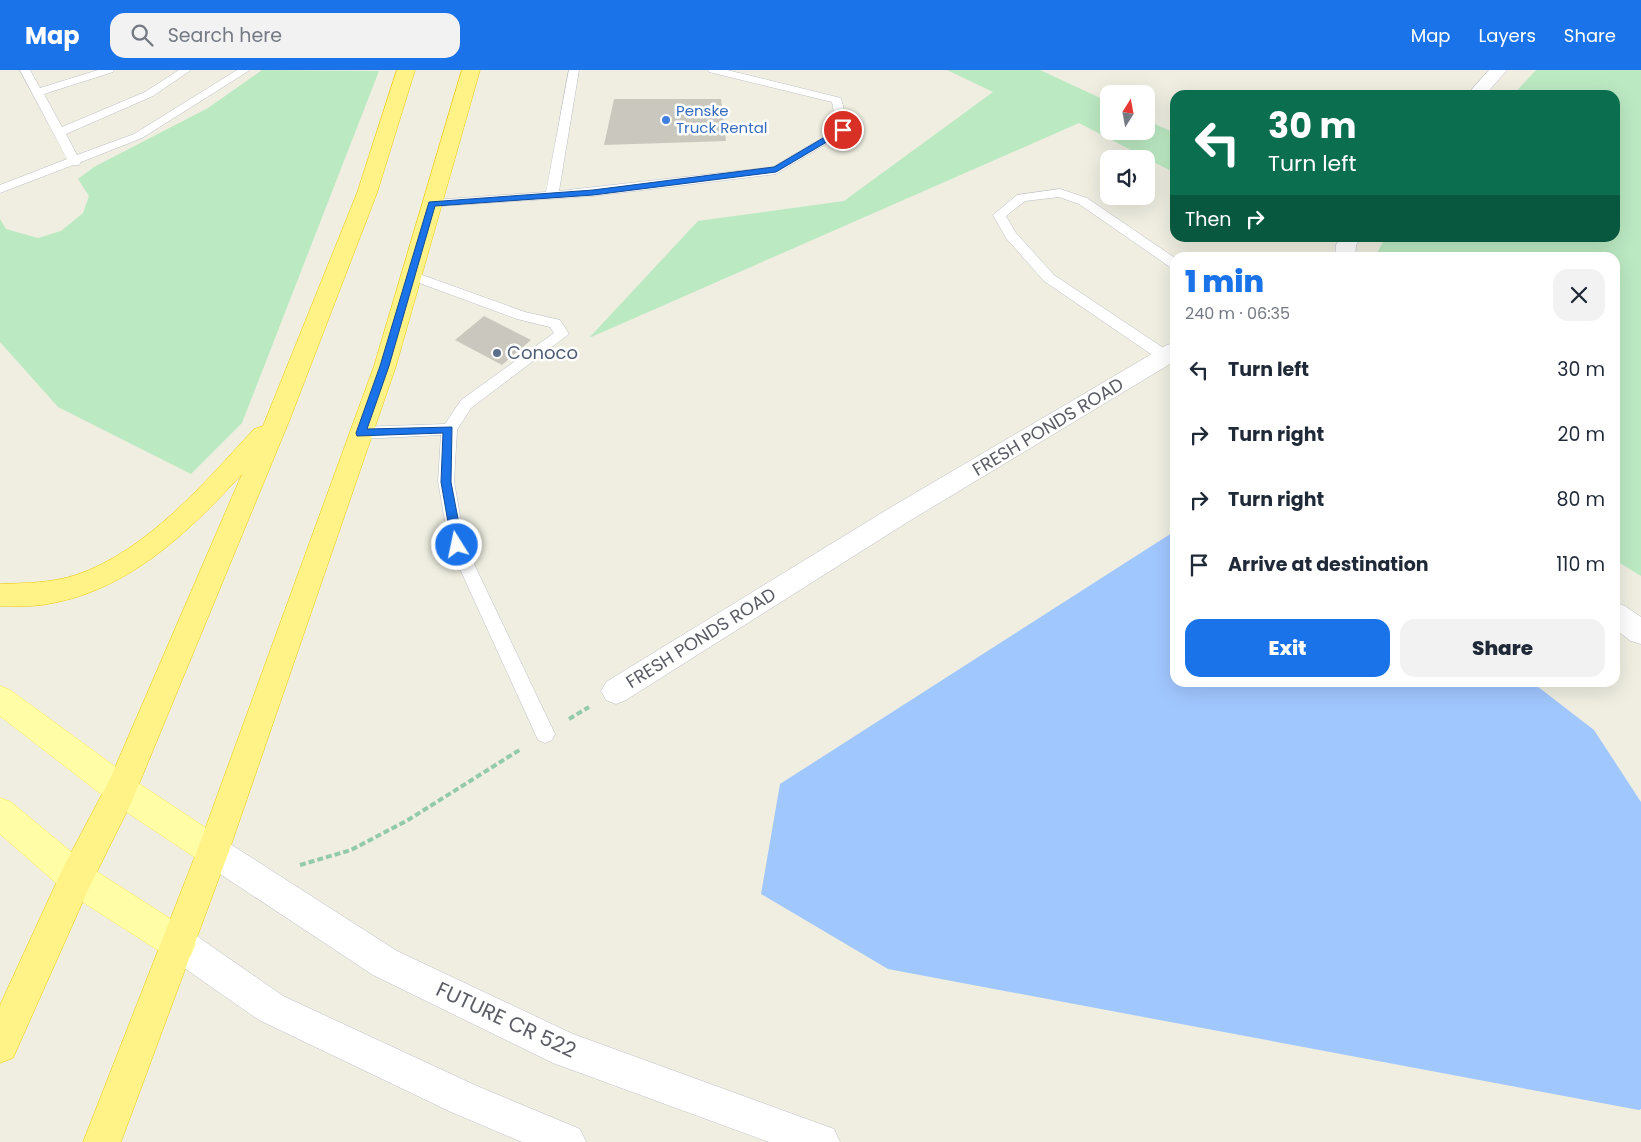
<!DOCTYPE html>
<meta charset="utf-8">
<style>
:root{--surface:#fff;--page:#f2f2f3;--text:#1f2937;--muted:#747a83;--accent:#1a73e8}
body{margin:0;font-family:Poppins,sans-serif;background:var(--page);color:var(--text);height:100vh;display:flex;flex-direction:column;font-size:19px;white-space:nowrap}
*{box-sizing:border-box;margin:0}
p{font-size:16px;color:var(--muted)}
.icon{flex:none;width:28px;height:28px;fill:none;stroke:currentColor;stroke-width:2;stroke-linecap:round;stroke-linejoin:round}
.map{position:relative;flex:1;overflow:hidden}
.details{position:absolute;left:1170px;top:182px;width:450px;height:435px;display:flex;flex-direction:column;background:var(--surface);border-radius:15px;box-shadow:0 5px 20px #0002}
.details>*{flex:none}
.banner{position:absolute;left:1170px;top:20px;width:450px;height:152px;border-radius:15px;box-shadow:0 5px 20px #0002;background:#0b6e4f;color:#fff;overflow:hidden}
.needle{width:32px;rotate:11deg}
.buttons{position:absolute;left:1100px;top:15px;display:grid;gap:10px}
.buttons a{display:grid;place-items:center;width:55px;height:55px;border-radius:10px;background:var(--surface);box-shadow:0 5px 20px #0002;font-size:25px}
.pin{position:absolute;display:grid;place-items:center;width:42px;height:42px;color:#fff;margin:-21px;border:2px solid #fff;border-radius:50%;box-shadow:0 1px 5px #0007}
.me{position:absolute;width:55px;margin:-28px;rotate:350deg;stroke-linejoin:round;filter:drop-shadow(0 0 4px #0008)}
.turn{display:flex;align-items:center;gap:18px;height:105px;padding:0 15px;font-size:22px}
.turn .icon{width:65px;height:65px;stroke-width:2.5}
.turn b{display:block;font-size:35px;line-height:42px}
.then{display:flex;align-items:center;height:48px;padding:0 15px;background:#0003;gap:10px;font-size:19px}
.round{display:grid;place-items:center;flex:none;width:52px;height:52px;border-radius:15px;background:var(--page)}
.head{display:flex;align-items:center;justify-content:space-between;height:85px;padding:0 15px}
h1{font-size:30px;font-weight:800;line-height:38px;color:var(--accent)}
.action{display:flex;gap:10px;margin-top:auto;padding:10px 15px}
.action a{flex:1;height:58px;border-radius:15px;background:var(--accent);color:#fff;font-size:20px;font-weight:800;line-height:58px;text-align:center}
.action a+a{background:var(--page);color:var(--text)}
ul{padding:0;list-style:none}
li{display:flex;align-items:center;gap:15px;height:65px;padding:0 15px}
li div{flex:1}
li b{display:block;font-size:19px}
li em{font-style:normal}
header{display:flex;align-items:center;gap:30px;box-sizing:border-box;height:70px;padding:0 25px;background:var(--accent);color:#fff}
header strong{font-size:24px}
nav{display:flex;gap:28px;margin-inline-start:auto;font-size:18px}
.search{width:350px;height:45px;background:var(--page);display:flex;align-items:center;gap:12px;box-sizing:border-box;padding:0 18px;border-radius:15px;color:var(--muted);font-size:19px}
.map>svg:first-child{display:block}
.green{fill:#bbe9c2}
.water{fill:#a1c7ff}
.building{fill:#cac8be}
.lines{fill:none;stroke-linecap:round;stroke-linejoin:round}
.lane-casing{stroke:#bcbec4;stroke-width:1}
.street-casing{stroke:#bcbec4;stroke-width:1}
.secondary-casing{stroke:#bec0c9;stroke-width:1}
.primary-casing{stroke:#ffe84a;stroke-width:1}
.highway-casing{stroke:#f0ca00;stroke-width:1}
.path{stroke:#93caab;stroke-width:4;stroke-dasharray:6 3;stroke-linecap:butt}
.lane{fill:#fff;fill-rule:evenodd}
.street{fill:#fff;fill-rule:evenodd}
.secondary{fill:#fff;fill-rule:evenodd}
.primary{fill:#fffea6;fill-rule:evenodd}
.highway{fill:#fff388;fill-rule:evenodd}
.route{fill:#1a73e8;stroke:#114b97}
.shop-dot{fill:#3f7fe0;stroke:#fff;stroke-width:2}
.service-dot{fill:#5c6f8a;stroke:#fff;stroke-width:2}
.labels{text-anchor:middle;stroke-width:5;stroke-linejoin:round;paint-order:stroke}
.far-shop-label{font-size:15px;fill:#366cbe;stroke:#fff;text-anchor:start}
.service-label{font-size:18px;fill:#4e5e75;stroke:#fff;text-anchor:start}
.street-label{font-size:18px;fill:#5a5d64;stroke:#fff}
.near-street-label{font-size:21px;fill:#5a5d64;stroke:#fff}
</style>
<header>
<strong>Map</strong>
<div class="search"><svg class="icon" aria-label="search" viewBox="0 0 24 24"><circle cx="10" cy="10" r="6"/><path d="M15 15l6 6"/></svg>Search here</div>
<nav><a>Map</a><a>Layers</a><a>Share</a></nav>
</header>
<div class="map">
<svg width="1641" height="1072" viewBox="0 0 1641 1072">
<rect width="100%" height="100%" fill="#efeee1"/>
<path class="green" d="M262 0 379 1 242 353 191 404 58 337 0 272V149L6 159 38 168 61 161 83 143 89 126 78 109 94 97 208 38Z
M947 0H1040L1109 32V61H1146V50L1175 63V103L1079 53 589 268 698 151 844 131 993 22Z
M1536 0H1641V506L1615 490V188L1375 187 1385 168H1615V25H1513Z"/>
<path class="water" d="M1175 461V612L1533 613 1594 660 1641 732V1039L1639 1040 888 899 761 824 780 714Z"/>
<path class="building" d="M614 29H721L726 71 604 75Z
M484 246 531 270 502 295 455 270Z"/>
<g class="lines">
<defs>
<path id="lane" d="M20 0H30L40 18 98 0H114L113 2 44 24 62 57 145 22 179 0H191L153 26 66 64 77 85 134 64 237 0H250L142 68 81 92 79 95H73L0 123V115L67 89Z
M569 0H579L559 121 773 97 837 59 832 32 709 2 708 0H727L841 28 849 60 776 104 593 126 428 137 426 134 428 131 432 130 546 122Z
M1060 119 1087 128 1175 188V198L1170 197 1079 134 1059 127 1025 131 1006 146 1016 163 1054 205 1171 283 1173 287 1171 291H1161L1044 211 1006 168 993 145 1017 125Z
M411 201 525 242 560 250 569 264 471 338 457 360 454 411 465 475 555 664 552 670 545 673 538 670 449 475 438 411 441 365 361 369 356 367 353 363 356 359 361 357 445 354 461 330 554 263 550 257 517 249 406 208 404 205 406 202Z"/>
<path id="street" d="M1175 273V291L906 453 626 630 616 634 606 630 601 621 606 612 888 439 1167 275Z"/>
<path id="secondary" d="M1489 0H1507L1485 25H1467Z
M1341 168H1361L1356 175 1355 188H1335L1336 175Z
M1615 532 1625 536 1641 547V574L1631 571 1615 559Z
M213 765 224 770 397 881 573 964 834 1059 840 1072H769L553 993 373 905 202 792 197 781 202 770Z
M179 857 191 862 283 926 477 1016 580 1059 586 1072H522L451 1042 259 950 167 886 162 874 167 862Z"/>
<path id="primary" d="M0 616 10 620 132 709 224 770 229 781 224 792 213 797 202 792 110 731 0 646Z
M0 728 11 732 88 796 191 862 196 874 191 886 179 891 167 886 64 820 0 764Z"/>
<path id="highway" d="M397 0H415L377 123 290 349 132 731 88 820 13 988 0 993V935L64 796 110 709 242 404C187 464 126 523 42 535 28 537 14 536 0 536V514C26 513 51 513 76 505 147 481 205 412 254 359L263 356 357 123Z
M462 0H480L396 296 229 781 121 1072H83L197 781 374 296Z"/>
</defs>
<use href="#lane" class="lane-casing"/>
<use href="#street" class="street-casing"/>
<use href="#secondary" class="secondary-casing"/>
<use href="#primary" class="primary-casing"/>
<use href="#highway" class="highway-casing"/>
<path class="path" d="M569 649 589 637
M300 795 351 780 408 750 521 679"/>
<use href="#lane" class="lane"/>
<use href="#street" class="street"/>
<use href="#secondary" class="secondary"/>
<use href="#primary" class="primary"/>
<use href="#highway" class="highway"/>
</g>
<path class="route" d="M840 58 847 60 776 102 593 125 435 136 389 296 367 359 452 357 451 412 463 475 461 478H453L452 475 441 412 443 363 357 366 356 363 380 296 429 132 593 120 774 97Z"/>
<circle class="shop-dot" cx="666" cy="50" r="5"/>
<circle class="service-dot" cx="497" cy="283" r="5"/>
<g class="labels">
<g class="far-shop-label">
<text x="676" y="46">Penske<tspan x="676" dy="17">Truck Rental</tspan></text>
</g>
<g class="service-label">
<text x="507" y="289">Conoco</text>
</g>
<g class="street-label">
<text transform="translate(1048 357) rotate(-31)" y="6">FRESH PONDS ROAD</text>
<text transform="translate(701 568) rotate(-32)" y="6">FRESH PONDS ROAD</text>
</g>
<g class="near-street-label">
<text transform="translate(506 950) rotate(25)" y="7">FUTURE CR 522</text>
</g>
</g>
</svg>
<div class="buttons">
<a><svg class="needle" viewBox="-14 -14 28 28"><path d="M0-13l5 13h-10z" fill="#e53935"/><path d="M0 13l5-13h-10z" fill="#747a83"/></svg></a>
<a><svg class="icon" aria-label="sound" viewBox="0 0 24 24"><path d="M4 9h4l5-4v14l-5-4H4zM17 9q2 3 0 6"/></svg></a>
</div>
<div class="pin" style="left:843px;top:60px;background:#d93025"><svg class="icon" aria-label="arrive" viewBox="0 0 24 24"><path d="M6 21V4h12l-3 4 3 4H6"/></svg></div>
<svg class="me" style="left:457px;top:475px" viewBox="-20 -20 40 40"><circle r="17" fill="#1a73e8" stroke="#fff" stroke-width="3"/><path d="M0-11L8 9 0 5-8 9z" fill="#fff"/></svg>
<div class="banner">
<div class="turn"><svg class="icon" aria-label="left" viewBox="0 0 24 24"><path d="M17 20v-9H6M10 6l-5 5 5 5"/></svg><div><b>30 m</b>Turn left</div></div>
<div class="then">Then<svg class="icon" aria-label="right" viewBox="0 0 24 24"><path d="M7 20v-9h11M14 6l5 5-5 5"/></svg></div>
</div>
<section class="details">
<div class="head"><div><h1>1 min</h1><p>240 m · 06:35</p></div><a class="round"><svg class="icon" aria-label="close" viewBox="0 0 24 24"><path d="M6 6l12 12M18 6L6 18"/></svg></a></div>
<ul>
<li><svg class="icon" aria-label="left" viewBox="0 0 24 24"><path d="M17 20v-9H6M10 6l-5 5 5 5"/></svg><div><b>Turn left</b></div><em>30 m</em></li>
<li><svg class="icon" aria-label="right" viewBox="0 0 24 24"><path d="M7 20v-9h11M14 6l5 5-5 5"/></svg><div><b>Turn right</b></div><em>20 m</em></li>
<li><svg class="icon" aria-label="right" viewBox="0 0 24 24"><path d="M7 20v-9h11M14 6l5 5-5 5"/></svg><div><b>Turn right</b></div><em>80 m</em></li>
<li><svg class="icon" aria-label="arrive" viewBox="0 0 24 24"><path d="M6 21V4h12l-3 4 3 4H6"/></svg><div><b>Arrive at destination</b></div><em>110 m</em></li>
</ul>
<div class="action"><a>Exit</a><a>Share</a></div>
</section>
</div>
